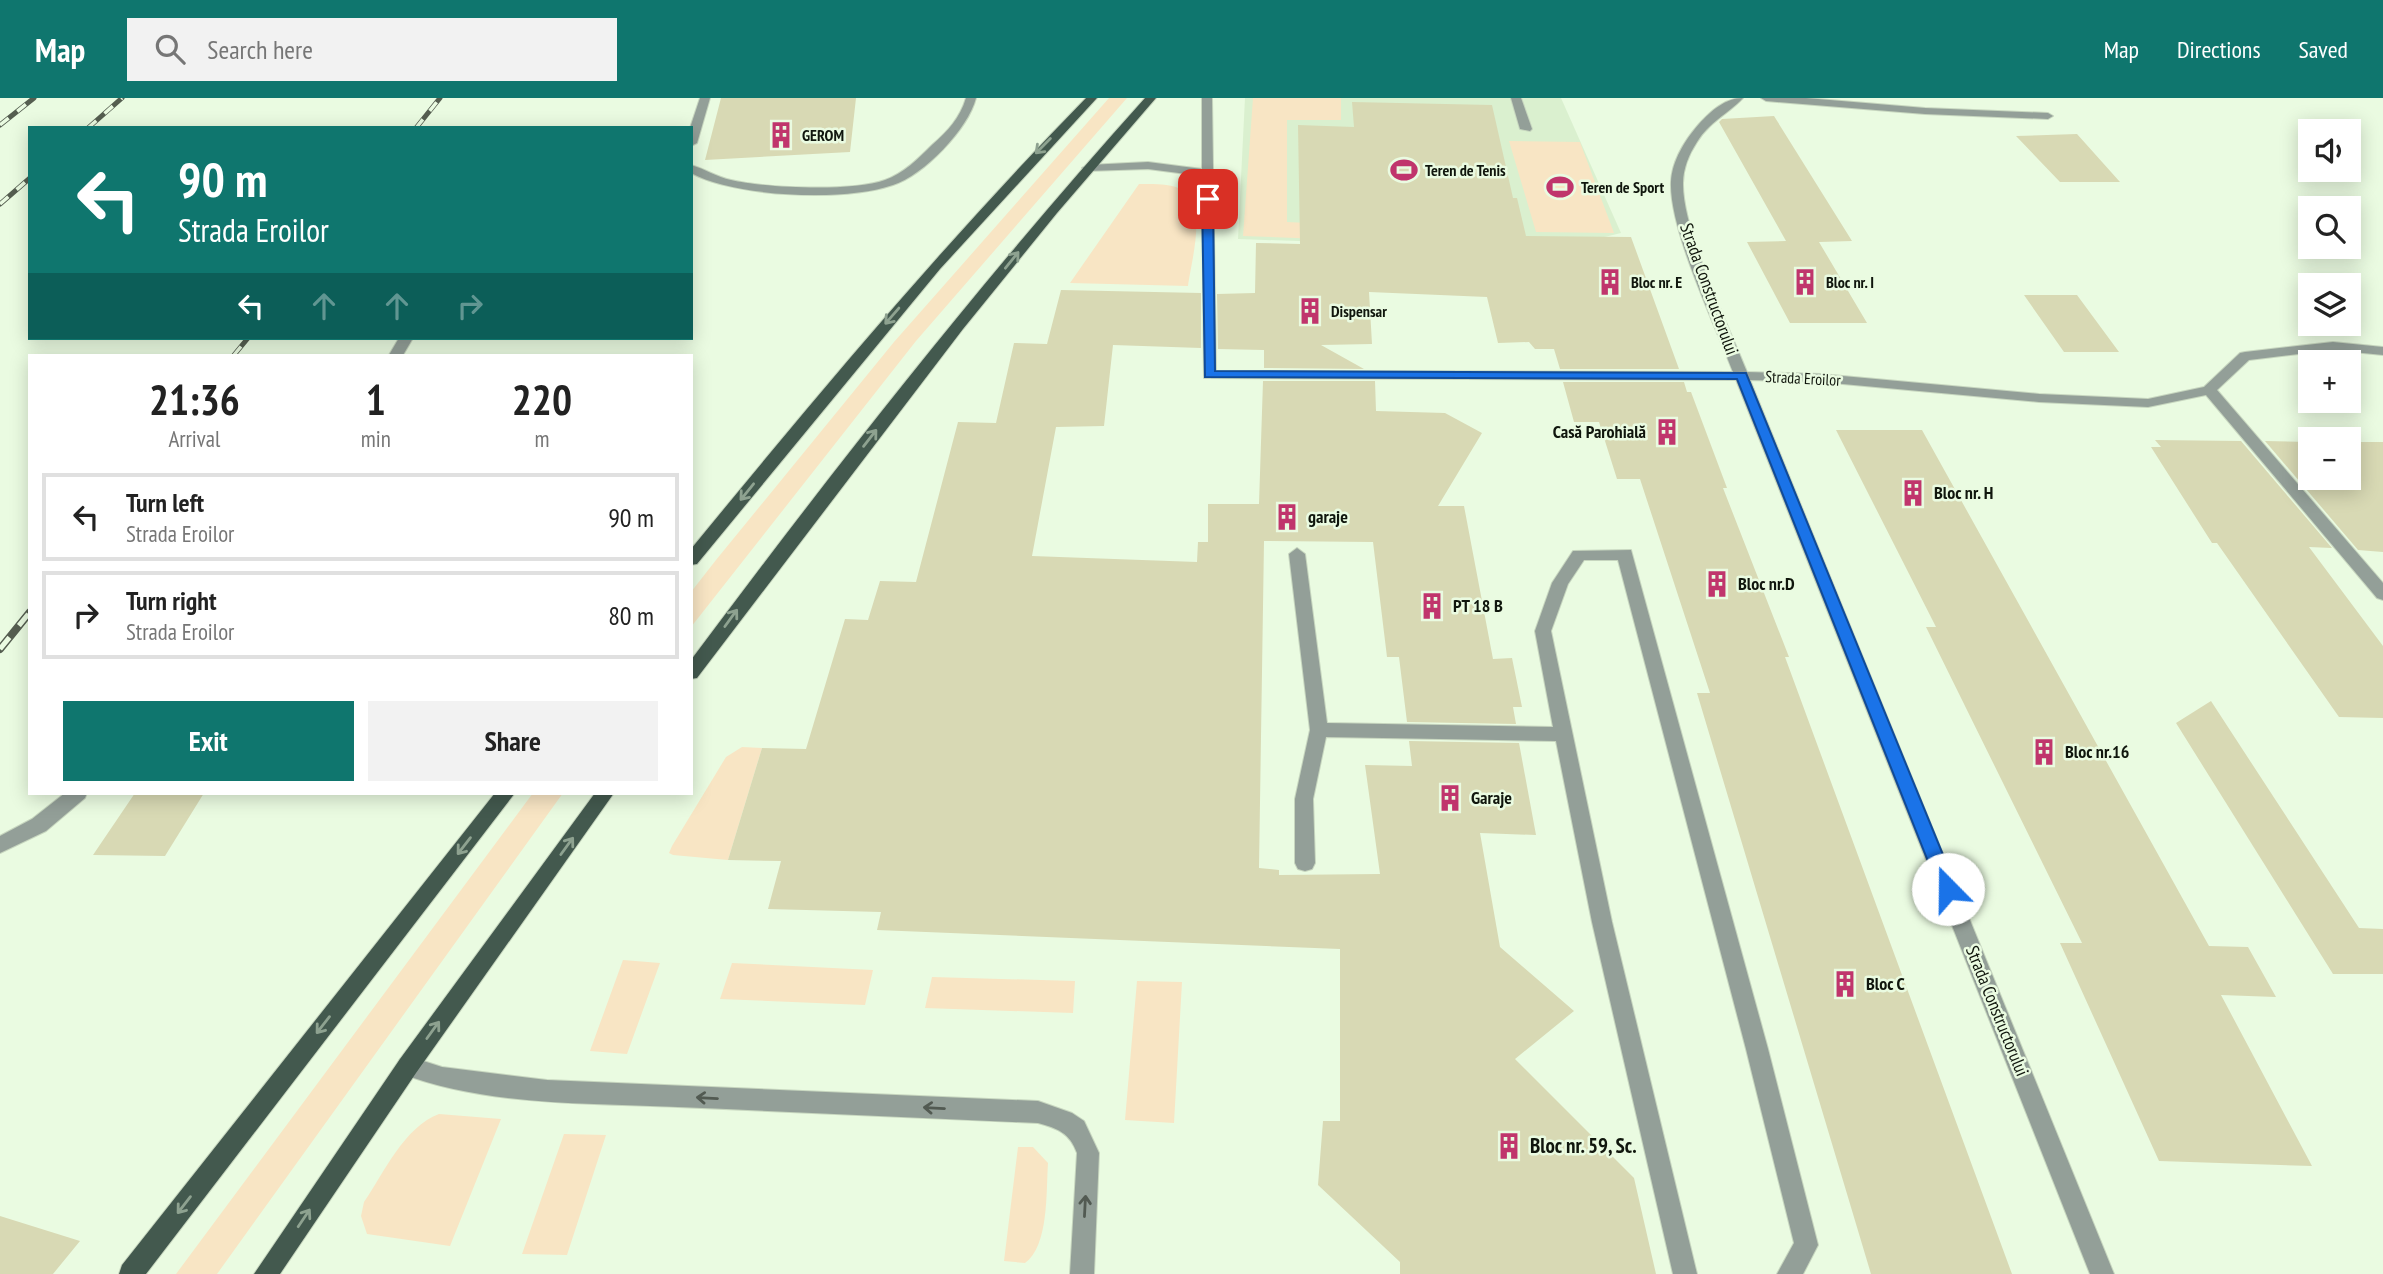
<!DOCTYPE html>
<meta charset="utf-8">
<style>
:root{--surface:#fff;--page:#f2f2f2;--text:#222;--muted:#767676;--line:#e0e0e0;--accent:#0f766e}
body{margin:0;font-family:"PT Sans Narrow",sans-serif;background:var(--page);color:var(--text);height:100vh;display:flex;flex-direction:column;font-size:26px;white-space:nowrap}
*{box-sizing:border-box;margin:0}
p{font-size:23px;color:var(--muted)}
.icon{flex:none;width:38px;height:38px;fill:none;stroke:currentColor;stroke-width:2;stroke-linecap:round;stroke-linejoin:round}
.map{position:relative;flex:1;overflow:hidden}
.side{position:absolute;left:28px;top:256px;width:665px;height:441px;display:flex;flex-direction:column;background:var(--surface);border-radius:0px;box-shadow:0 4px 18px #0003}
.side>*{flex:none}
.top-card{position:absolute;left:28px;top:28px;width:665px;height:214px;border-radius:0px;box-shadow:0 4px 18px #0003;background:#0f766e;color:#fff;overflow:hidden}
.fabs{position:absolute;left:2298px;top:21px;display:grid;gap:14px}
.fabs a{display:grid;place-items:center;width:63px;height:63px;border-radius:0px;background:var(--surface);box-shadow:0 4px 18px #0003;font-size:35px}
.pin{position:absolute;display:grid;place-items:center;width:60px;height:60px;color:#fff;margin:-30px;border-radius:14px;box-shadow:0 4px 10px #0006}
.me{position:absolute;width:77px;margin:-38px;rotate:338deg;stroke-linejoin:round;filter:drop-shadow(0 0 5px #0008)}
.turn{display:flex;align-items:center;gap:24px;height:147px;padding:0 35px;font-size:32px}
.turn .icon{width:91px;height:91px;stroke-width:2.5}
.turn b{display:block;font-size:49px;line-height:60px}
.lanes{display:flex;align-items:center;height:66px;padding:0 35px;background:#0003;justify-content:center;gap:35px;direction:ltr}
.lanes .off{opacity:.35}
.eta{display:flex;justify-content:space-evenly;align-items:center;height:119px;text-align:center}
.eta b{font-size:42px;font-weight:700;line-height:49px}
.action{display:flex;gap:14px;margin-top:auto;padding:14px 35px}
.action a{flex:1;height:80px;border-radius:0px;background:var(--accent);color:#fff;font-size:28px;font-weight:700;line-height:80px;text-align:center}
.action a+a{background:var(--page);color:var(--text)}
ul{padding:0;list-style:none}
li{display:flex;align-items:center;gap:21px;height:88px;margin:0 14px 10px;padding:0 21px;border:4px solid var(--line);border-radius:0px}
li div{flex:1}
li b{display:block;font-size:26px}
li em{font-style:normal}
header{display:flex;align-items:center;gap:42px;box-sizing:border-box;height:98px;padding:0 35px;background:var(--accent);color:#fff}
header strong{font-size:33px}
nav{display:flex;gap:38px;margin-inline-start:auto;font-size:24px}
.search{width:490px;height:63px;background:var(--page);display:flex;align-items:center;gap:18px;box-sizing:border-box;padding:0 24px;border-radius:0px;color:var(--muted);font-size:26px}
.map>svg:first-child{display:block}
.built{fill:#daf0cf}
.green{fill:#f8e5c4}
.building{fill:#d8d9b4}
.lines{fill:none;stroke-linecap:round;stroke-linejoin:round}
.minor-casing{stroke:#c7d6bf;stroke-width:2}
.major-casing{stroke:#c7d6bf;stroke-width:2}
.minor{fill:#939f98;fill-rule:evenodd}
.major{fill:#43594e;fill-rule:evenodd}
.rail-far1-casing{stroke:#555e50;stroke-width:5}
.rail-casing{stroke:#555e50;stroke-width:8}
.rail-far1{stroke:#eafbe1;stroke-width:3.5;stroke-dasharray:11;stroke-linecap:butt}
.rail{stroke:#eafbe1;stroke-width:5;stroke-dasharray:15;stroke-linecap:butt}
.oneway{stroke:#8ea290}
.oneway2{stroke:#525a52}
.route{fill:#1a73e8;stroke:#114b97;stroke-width:2}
.labels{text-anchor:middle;stroke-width:5;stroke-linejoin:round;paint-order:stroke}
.far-poi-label{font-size:16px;font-weight:bold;fill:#10160d;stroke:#eafbe1;text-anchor:start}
.far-street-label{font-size:16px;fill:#10160d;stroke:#eafbe1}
.street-label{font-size:18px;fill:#10160d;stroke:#eafbe1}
.poi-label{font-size:18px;font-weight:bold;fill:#10160d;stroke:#eafbe1;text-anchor:start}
.near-poi-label{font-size:21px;font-weight:bold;fill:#10160d;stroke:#eafbe1;text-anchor:start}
</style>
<header>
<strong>Map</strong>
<div class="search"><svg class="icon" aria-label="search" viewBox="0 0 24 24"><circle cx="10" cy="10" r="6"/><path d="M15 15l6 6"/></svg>Search here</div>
<nav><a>Map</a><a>Directions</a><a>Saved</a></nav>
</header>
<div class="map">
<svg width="2383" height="1176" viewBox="0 0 2383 1176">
<rect width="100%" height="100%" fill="#eafbe1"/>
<path class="built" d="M1245 0H1561L1621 135 1551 152 1238 141Z"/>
<path class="green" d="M1109 0H1127L916 243 691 529V494L716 462 894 244Z
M1253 0H1341V22H1287V124L1350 127 1348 142 1243 138Z
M1509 43 1580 44 1614 135 1536 134Z
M1139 86C1153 86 1170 85 1183 92 1208 106 1191 164 1188 188L1070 185Z
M742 649 762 650 728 762 673 757 669 755 672 748 726 659Z
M533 695H563L217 1176H176Z
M623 862 660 865 627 956 590 953Z
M732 865 873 872 865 907 720 901Z
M932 879 1075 883 1073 915 925 910Z
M1137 883 1182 884 1174 1025 1125 1022Z
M439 1016 501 1021 450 1148 367 1136 361 1118 364 1104C384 1075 404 1029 439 1016Z
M564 1036 606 1037 567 1157 522 1156Z
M1018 1049H1033L1048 1065C1046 1094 1049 1148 1025 1165L1004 1163Z"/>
<path class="building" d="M721 0H856L850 54 705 62Z
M1352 4 1492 7 1513 100H1517L1526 138 1631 139 1679 271H1560L1554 251H1535L1529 244 1498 245 1487 199 1369 194 1372 246 1321 247 1364 271 1264 270V252L1218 251 1217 196 1255 195 1256 145 1300 146 1298 27 1354 29Z
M1774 18 1852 143 1819 144 1867 225H1790L1747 144 1786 143 1719 24 1722 21Z
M2077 36 2120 84H2060L2016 38Z
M1061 192 1201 195V250L1113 247 1104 328 1056 329 1032 458 1197 464 1198 444H1208V406H1259L1263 283H1375L1376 313 1445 315 1482 335 1438 408H1464L1493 561 1512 560 1522 609H1513L1516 626 1407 624 1399 559H1387L1373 444 1264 443 1259 770 1279 772V777L1380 776 1365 667 1412 668 1409 643 1519 645 1536 737 1480 735 1500 849 1574 913 1515 961 1634 1080 1656 1176H1400V1164L1318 1087 1323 1023H1340V851L877 832 881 814 768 811 781 763 728 762 762 650 806 651 845 521 868 522 880 483 916 484 958 324 996 325 1014 245 1047 246Z
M2024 197H2077L2119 254H2064Z
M1563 284H1684L1687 294H1691L1727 390H1723L1789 559H1785L2012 1176H1871L1697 595H1710L1640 381H1617L1599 324H1574Z
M1836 332H1922L2209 848 2248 849 2276 899 2221 897 2312 1068 2159 1063 2060 845H2082L1926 529H1936Z
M2155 342 2241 343 2332 450 2309 449 2383 548V620L2339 619 2217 445H2212L2151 349H2161Z
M2265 343 2310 344V380H2348V344H2383V454L2358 452Z
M2211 603 2359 830 2383 831V876H2333L2176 625Z
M135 695H204L165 758 93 757Z
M0 1118 80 1143 53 1176H0Z"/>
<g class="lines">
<defs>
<path id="minor" d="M700 0H710L697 45 691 48 690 30Z
M966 0H976C968 31 924 77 893 87 845 104 735 99 691 75V67C705 71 717 79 731 82 765 90 852 94 885 82 903 76 919 60 932 47 948 33 960 20 966 0Z
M1202 0H1212L1216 273 1733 274C1715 227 1669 131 1671 84 1672 63 1685 42 1699 26 1711 13 1725 0 1743 0 1728 16 1709 24 1697 44 1689 56 1683 71 1683 85 1682 132 1728 227 1747 274L1821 276 2039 296 2148 301 2204 289 2240 255 2245 254 2333 244 2383 249V257L2333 252 2249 262 2217 292 2383 485V502L2377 500 2206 297 2148 309 2039 304 1821 284 1750 282 2114 1176H2090L1736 282 1204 280 1202 78 1148 71 1088 73 1082 70 1088 67 1148 64 1202 71Z
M1511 0H1521L1532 31 1530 33 1520 31Z
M1761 0H1806L1925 10 2048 15 2053 18 2048 21 1925 16 1766 3Z
M399 240H413L403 257H389Z
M1297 450 1305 456 1327 625 1553 629 1535 533 1552 485 1573 453 1631 452 1768 951 1818 1147 1803 1176H1777L1794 1145 1746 951 1618 462H1584L1568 486 1551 533 1612 824 1697 1176H1673L1592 824 1556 643 1326 639 1313 701 1315 765 1312 771 1305 773 1298 771 1295 765V701L1310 632 1289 456Z
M65 695H87L85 700 46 733 0 755V738L32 721Z
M408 958 442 969 547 982 1038 1003 1072 1015 1084 1023 1099 1055 1094 1176H1070L1077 1055C1070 1035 1057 1030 1038 1025 918 1020 798 1014 678 1009 588 1005 485 1008 400 975L397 968 400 961Z"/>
<path id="major" d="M1086 0H1097L940 171 697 466 691 467V451C818 296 946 143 1086 0Z
M1145 0H1156L1057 115 963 231 697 580 691 581V562C835 369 984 179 1145 0Z
M495 695H515L146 1176H119L122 1167Z
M595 695H614L416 975 280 1176H254L400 961Z"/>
</defs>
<use href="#minor" class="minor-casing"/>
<use href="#major" class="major-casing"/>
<use href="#minor" class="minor"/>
<use href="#major" class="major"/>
<defs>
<path id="rail-far1" d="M0 27 34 0
M88 30 122 0
M416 30 440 0
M0 106 30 80
M234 257 248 240"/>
<path id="rail" d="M0 551 30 514"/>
</defs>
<use href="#rail-far1" class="rail-far1-casing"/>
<use href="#rail" class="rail-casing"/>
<use href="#rail-far1" class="rail-far1"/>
<use href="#rail" class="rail"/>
</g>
<defs><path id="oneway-shaft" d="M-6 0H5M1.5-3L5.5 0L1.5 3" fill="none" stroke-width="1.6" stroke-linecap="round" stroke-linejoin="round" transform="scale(1.75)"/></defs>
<g class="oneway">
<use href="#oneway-shaft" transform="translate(1043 48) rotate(135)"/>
<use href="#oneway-shaft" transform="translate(1012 162) rotate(-51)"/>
<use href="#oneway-shaft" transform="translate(892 218) rotate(131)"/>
<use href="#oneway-shaft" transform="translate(870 340) rotate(-52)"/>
<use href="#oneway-shaft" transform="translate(747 394) rotate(129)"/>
<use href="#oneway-shaft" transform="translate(731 520) rotate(-54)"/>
<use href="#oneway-shaft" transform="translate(464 748) rotate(128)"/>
<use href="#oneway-shaft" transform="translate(567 748) rotate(-54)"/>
<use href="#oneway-shaft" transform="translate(323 927) rotate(128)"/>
<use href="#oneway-shaft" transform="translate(433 932) rotate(-54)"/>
<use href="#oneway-shaft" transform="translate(184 1107) rotate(128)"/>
<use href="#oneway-shaft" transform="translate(304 1120) rotate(-56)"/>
</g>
<g class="oneway2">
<use href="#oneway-shaft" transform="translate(707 1000) rotate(-177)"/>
<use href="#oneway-shaft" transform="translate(934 1010) rotate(-177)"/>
<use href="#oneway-shaft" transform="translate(1085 1108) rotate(-87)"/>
</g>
<path class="route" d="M1208 98 1213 101 1215 273 1746 275 1957 791 1954 796 1948 799 1941 796 1939 791 1737 281 1205 279 1202 101Z"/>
<defs>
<symbol id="building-bare" viewBox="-9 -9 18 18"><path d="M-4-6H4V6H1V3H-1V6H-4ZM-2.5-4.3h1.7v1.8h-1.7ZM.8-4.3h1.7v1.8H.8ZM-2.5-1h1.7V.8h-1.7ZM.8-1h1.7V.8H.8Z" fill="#c0356c" stroke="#eafbe1" stroke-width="2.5" paint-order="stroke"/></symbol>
<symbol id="stadium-bare" viewBox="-9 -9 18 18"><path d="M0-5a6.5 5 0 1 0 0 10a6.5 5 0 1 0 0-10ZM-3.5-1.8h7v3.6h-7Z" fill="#c0356c" stroke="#eafbe1" stroke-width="2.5" paint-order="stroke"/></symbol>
</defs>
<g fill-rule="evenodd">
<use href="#building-bare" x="762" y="18" width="38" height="38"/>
<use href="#stadium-bare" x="1385" y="53" width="38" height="38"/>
<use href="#stadium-bare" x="1541" y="70" width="38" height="38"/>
<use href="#building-bare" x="1591" y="165" width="38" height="38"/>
<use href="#building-bare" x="1786" y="165" width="38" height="38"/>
<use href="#building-bare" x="1291" y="194" width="38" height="38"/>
<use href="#building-bare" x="1648" y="315" width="38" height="38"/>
<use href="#building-bare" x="1894" y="376" width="38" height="38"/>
<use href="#building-bare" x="1268" y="400" width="38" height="38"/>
<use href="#building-bare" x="1698" y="467" width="38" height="38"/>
<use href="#building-bare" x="1413" y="489" width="38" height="38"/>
<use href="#building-bare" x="2025" y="635" width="38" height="38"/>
<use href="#building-bare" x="1431" y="681" width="38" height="38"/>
<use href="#building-bare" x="1826" y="867" width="38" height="38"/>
<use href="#building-bare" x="1490" y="1029" width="38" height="38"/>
</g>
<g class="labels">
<g class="far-poi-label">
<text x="802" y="43">GEROM</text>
<text x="1425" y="78">Teren de Tenis</text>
<text x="1581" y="95">Teren de Sport</text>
<text x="1631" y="190">Bloc nr. E</text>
<text x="1826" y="190">Bloc nr. I</text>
<text x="1331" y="219">Dispensar</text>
</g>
<g class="far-street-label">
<text transform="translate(1803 280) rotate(3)" y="6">Strada Eroilor</text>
</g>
<g class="street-label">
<text transform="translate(1709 191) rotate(70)" y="6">Strada Constructorului</text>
<text transform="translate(1997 913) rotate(68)" y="6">Strada Constructorului</text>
</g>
<g class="poi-label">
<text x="1646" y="340" text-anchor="end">Casă Parohială</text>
<text x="1934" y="401">Bloc nr. H</text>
<text x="1308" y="425">garaje</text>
<text x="1738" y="492">Bloc nr.D</text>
<text x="1453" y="514">PT 18 B</text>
<text x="2065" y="660">Bloc nr.16</text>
<text x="1471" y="706">Garaje</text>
<text x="1866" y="892">Bloc C</text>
</g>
<g class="near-poi-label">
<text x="1530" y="1055">Bloc nr. 59, Sc.</text>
</g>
</g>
</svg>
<div class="fabs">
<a><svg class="icon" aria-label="sound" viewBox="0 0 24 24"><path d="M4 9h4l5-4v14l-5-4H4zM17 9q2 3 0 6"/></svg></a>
<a><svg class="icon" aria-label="search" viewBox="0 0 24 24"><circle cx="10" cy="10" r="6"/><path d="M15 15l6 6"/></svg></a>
<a><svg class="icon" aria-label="layers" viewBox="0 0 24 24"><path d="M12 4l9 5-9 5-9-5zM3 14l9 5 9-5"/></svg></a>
<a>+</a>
<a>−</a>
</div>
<div class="pin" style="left:1208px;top:101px;background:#d93025"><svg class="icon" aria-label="arrive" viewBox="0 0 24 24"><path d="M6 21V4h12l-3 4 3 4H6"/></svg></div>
<svg class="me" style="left:1948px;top:791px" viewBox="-20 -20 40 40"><circle r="19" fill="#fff"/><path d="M0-13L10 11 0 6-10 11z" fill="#1a73e8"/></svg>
<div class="top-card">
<div class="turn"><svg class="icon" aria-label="left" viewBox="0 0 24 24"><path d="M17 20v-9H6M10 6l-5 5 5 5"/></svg><div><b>90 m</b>Strada Eroilor</div></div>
<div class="lanes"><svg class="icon" aria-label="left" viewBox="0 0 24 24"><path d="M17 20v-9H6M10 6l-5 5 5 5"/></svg><svg class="icon off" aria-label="ahead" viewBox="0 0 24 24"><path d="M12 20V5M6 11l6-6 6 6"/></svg><svg class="icon off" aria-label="ahead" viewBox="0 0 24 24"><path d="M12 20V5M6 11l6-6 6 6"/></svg><svg class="icon off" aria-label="right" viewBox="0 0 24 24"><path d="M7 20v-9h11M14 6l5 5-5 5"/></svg></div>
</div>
<section class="side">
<div class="eta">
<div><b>21:36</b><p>Arrival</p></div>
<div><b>1</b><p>min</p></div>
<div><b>220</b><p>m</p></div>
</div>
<ul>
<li><svg class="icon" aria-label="left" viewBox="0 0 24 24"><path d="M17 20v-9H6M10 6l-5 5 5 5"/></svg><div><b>Turn left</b><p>Strada Eroilor</p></div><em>90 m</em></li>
<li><svg class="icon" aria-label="right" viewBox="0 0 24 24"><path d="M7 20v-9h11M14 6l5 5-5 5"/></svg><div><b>Turn right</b><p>Strada Eroilor</p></div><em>80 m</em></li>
</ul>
<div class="action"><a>Exit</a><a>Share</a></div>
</section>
</div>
